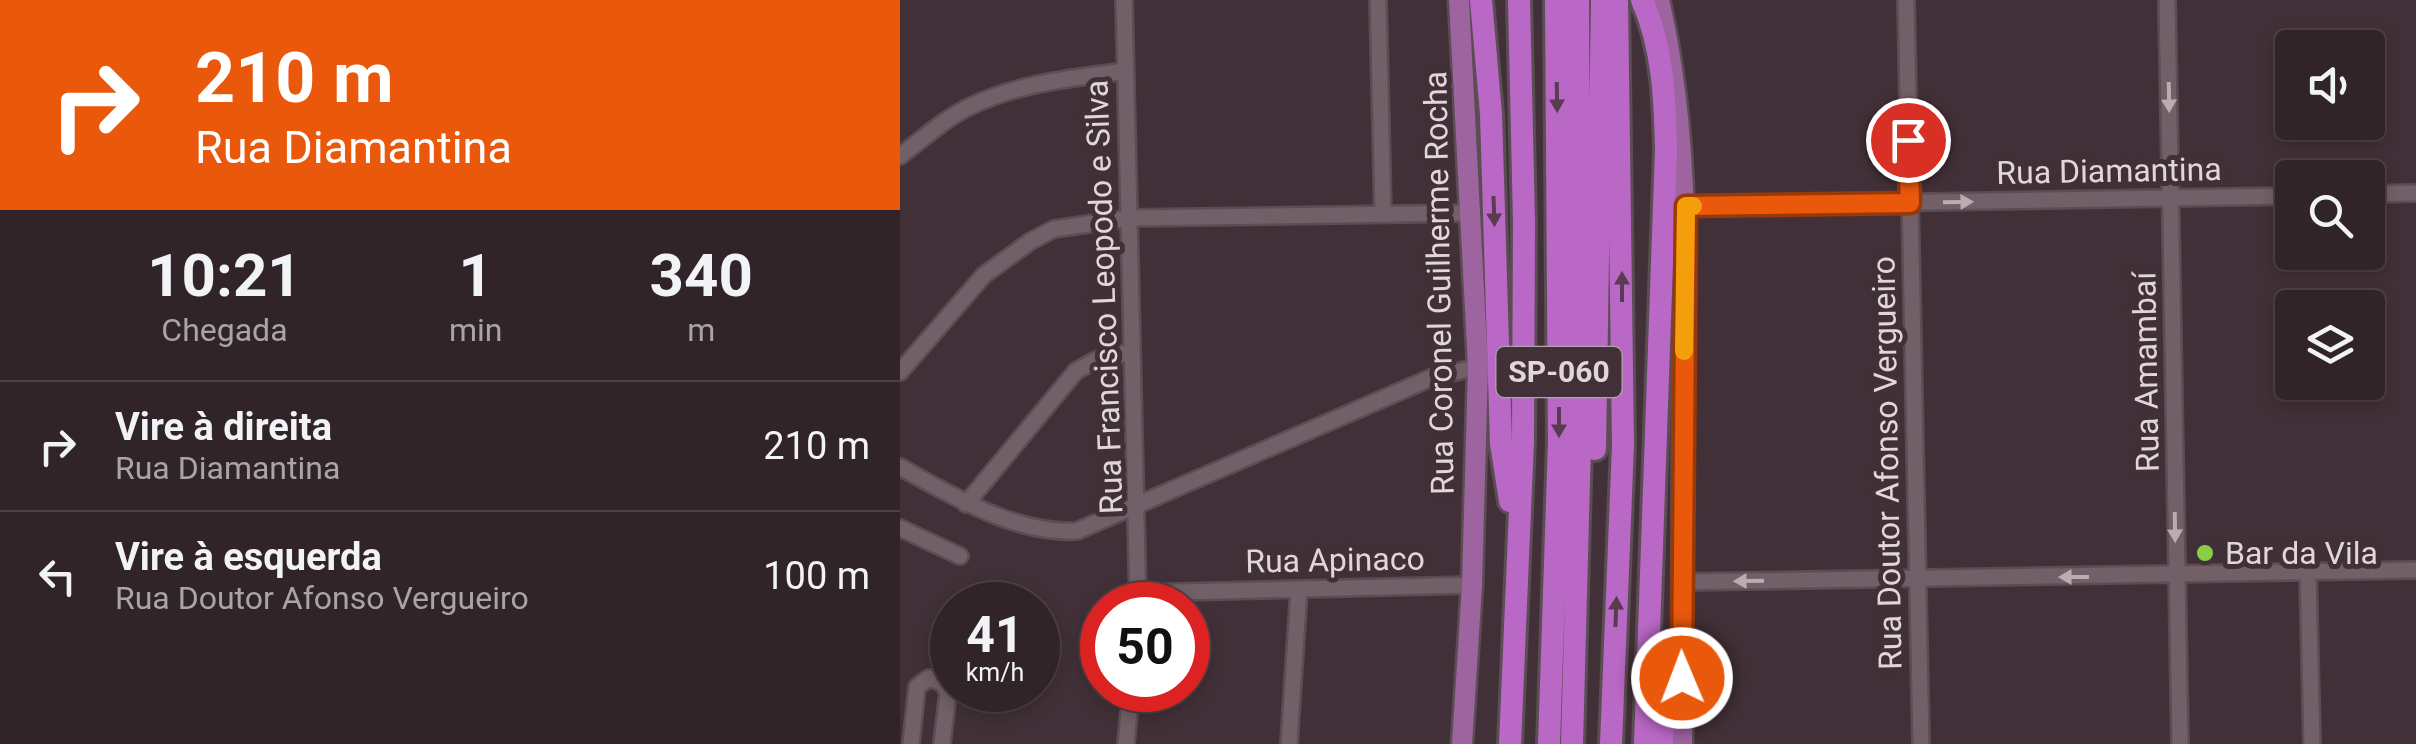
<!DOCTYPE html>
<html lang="pt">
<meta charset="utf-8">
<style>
:root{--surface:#312429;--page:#392c31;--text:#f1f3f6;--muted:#a8a4a8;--line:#4c4146}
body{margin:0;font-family:Roboto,sans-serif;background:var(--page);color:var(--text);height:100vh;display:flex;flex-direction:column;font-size:38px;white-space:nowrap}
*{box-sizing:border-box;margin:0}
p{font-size:32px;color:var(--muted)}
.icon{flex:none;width:55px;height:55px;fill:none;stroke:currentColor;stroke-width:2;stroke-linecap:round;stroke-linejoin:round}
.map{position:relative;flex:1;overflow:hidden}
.panel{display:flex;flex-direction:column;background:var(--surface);width:900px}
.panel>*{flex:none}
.guide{background:#ea580c;color:#fff;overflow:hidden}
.fabs{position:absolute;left:1375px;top:30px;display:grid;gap:20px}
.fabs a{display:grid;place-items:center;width:110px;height:110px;border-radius:10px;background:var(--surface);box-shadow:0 5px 15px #0003,0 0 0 2px var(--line);font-size:50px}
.speed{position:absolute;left:30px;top:582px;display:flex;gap:20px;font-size:50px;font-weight:700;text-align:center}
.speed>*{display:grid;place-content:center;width:130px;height:130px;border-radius:50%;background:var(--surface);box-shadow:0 5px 15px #0003,0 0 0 2px var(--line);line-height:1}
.speed small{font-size:25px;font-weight:400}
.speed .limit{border:15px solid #d22;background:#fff;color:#111}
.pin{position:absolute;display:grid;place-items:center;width:85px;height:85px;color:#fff;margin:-42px;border:5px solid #fff;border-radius:50%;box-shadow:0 2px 10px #0007}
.me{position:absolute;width:110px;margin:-55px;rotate:359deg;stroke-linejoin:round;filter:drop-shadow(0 0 8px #0008)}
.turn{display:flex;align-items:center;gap:35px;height:210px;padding:0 30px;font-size:45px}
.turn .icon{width:130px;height:130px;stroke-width:2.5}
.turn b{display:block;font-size:70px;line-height:85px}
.eta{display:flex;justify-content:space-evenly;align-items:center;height:170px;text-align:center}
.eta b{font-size:60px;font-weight:700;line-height:70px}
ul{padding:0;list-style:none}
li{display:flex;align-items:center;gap:30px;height:130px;padding:0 30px;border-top:2px solid var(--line)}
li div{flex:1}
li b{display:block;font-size:38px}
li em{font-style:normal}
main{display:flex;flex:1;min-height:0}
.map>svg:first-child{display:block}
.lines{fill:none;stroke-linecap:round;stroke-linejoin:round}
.minor-casing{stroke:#5b4d54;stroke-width:20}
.major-casing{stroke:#5b4d54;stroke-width:25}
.highway-casing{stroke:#5b4d54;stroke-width:28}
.minor{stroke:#725f67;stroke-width:15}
.major{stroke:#9d64a0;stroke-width:20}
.highway{stroke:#ba68c6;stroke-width:22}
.oneway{fill:#593b54}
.oneway2{fill:#baacb2}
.route-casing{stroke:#983908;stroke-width:25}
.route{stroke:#ea580c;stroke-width:18}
.slow{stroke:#f59e0b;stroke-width:18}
.poi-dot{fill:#8bce46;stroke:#413037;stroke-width:4}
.labels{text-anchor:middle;stroke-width:10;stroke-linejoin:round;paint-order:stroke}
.shield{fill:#413037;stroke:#b1a4aa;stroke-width:2.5}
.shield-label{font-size:30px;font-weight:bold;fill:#e1d6db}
.street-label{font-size:32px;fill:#e1d6db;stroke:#413037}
.poi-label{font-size:32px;fill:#e1d6db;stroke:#413037;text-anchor:start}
</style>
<main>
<section class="panel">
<div class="guide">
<div class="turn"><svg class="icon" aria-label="right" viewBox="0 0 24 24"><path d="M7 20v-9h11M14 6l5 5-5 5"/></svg><div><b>210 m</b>Rua Diamantina</div></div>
</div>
<div class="eta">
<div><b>10:21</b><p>Chegada</p></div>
<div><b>1</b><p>min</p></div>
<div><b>340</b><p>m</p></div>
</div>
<ul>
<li><svg class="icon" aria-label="right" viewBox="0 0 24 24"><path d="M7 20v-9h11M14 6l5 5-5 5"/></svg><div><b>Vire à direita</b><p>Rua Diamantina</p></div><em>210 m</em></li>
<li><svg class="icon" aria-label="left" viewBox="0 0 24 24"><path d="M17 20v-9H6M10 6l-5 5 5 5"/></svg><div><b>Vire à esquerda</b><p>Rua Doutor Afonso Vergueiro</p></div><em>100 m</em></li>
</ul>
</section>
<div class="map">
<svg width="1516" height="744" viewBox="0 0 1516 744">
<rect width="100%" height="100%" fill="#413037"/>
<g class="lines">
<defs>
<path id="minor" d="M224 0 238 605
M478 0 483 214
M1006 0 1021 744
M1267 0 1280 744
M0 156C23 139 45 118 71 106 119 83 173 78 225 71
M1468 194 1516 193
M786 206 1392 196
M0 372 84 275 131 241 154 229 229 218 571 213
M0 467C53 496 114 534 177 531L533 377 578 367
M66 504 176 371 196 360 230 352
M0 528 60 556
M1408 573 1412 744
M781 582 1516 570
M239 593 572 585
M11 744 17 687 29 678 42 683 48 692 42 744
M226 744 231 690
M389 744 399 589"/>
<path id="major" d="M559 0 578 367 572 585 562 744
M759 0C790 133 785 266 783 401 782 516 782 630 782 744"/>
<path id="highway" d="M581 0 591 114 601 443 610 501
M742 0C763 47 765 100 766 150L745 744
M695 449 702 0
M610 744 623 441 624 222 619 0
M649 744 659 442 656 0
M672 744 680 443 678 0
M711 744 723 445 717 0
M762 744 763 655"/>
</defs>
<use href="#minor" class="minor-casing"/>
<use href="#major" class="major-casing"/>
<use href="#highway" class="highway-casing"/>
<use href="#minor" class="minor"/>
<use href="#major" class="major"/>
<use href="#highway" class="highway"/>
</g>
<defs><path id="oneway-solid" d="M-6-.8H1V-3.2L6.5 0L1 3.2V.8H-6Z" transform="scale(2.5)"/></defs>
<g class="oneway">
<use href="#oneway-solid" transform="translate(657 97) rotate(89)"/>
<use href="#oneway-solid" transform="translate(594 211) rotate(88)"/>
<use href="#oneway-solid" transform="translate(722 287) rotate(-90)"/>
<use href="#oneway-solid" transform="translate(659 422) rotate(90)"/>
<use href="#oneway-solid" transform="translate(716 612) rotate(-88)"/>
</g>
<g class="oneway2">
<use href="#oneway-solid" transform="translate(1269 97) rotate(89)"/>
<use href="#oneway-solid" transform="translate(1058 202) rotate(-1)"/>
<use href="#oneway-solid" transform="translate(1275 527) rotate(89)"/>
<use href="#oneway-solid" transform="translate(1174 577) rotate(180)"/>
<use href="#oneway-solid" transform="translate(849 581) rotate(179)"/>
</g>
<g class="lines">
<defs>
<path id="route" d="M782 678 786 206 1010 203 1008 140"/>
</defs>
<use href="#route" class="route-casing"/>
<use href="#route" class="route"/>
<path class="slow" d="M784 351 786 206H793"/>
</g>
<circle class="poi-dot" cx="1305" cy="553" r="10"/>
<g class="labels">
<rect class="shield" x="596.5" y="347" width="125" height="50" rx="8"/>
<g class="shield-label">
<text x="659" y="382">SP-060</text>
</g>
<g class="street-label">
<text transform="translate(1209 171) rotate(-1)" y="11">Rua Diamantina</text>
<text transform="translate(539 283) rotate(-91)" y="11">Rua Coronel Guilherme Rocha</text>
<text transform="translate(204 297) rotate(-92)" y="11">Rua Francisco Leopodo e Silva</text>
<text transform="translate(1246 372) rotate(-91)" y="11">Rua Amambaí</text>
<text transform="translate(987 463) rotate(-91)" y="11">Rua Doutor Afonso Vergueiro</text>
<text transform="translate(435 560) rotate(-1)" y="11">Rua Apinaco</text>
</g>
<g class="poi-label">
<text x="1325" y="564">Bar da Vila</text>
</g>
</g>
</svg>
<div class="fabs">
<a><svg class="icon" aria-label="sound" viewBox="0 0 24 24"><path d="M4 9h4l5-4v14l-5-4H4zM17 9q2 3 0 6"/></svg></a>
<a><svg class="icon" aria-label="search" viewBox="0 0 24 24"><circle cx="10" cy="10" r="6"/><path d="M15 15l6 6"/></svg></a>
<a><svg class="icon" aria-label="layers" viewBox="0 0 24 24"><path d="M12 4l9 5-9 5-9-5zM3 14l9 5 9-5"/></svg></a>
</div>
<div class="speed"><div>41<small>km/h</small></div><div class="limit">50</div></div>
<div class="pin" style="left:1008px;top:140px;background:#d93025"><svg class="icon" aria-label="arrive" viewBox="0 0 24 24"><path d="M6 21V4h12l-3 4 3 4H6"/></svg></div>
<svg class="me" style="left:782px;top:678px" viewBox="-20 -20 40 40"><circle r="17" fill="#ea580c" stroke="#fff" stroke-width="3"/><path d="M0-11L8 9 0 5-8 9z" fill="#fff"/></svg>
</div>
</main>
